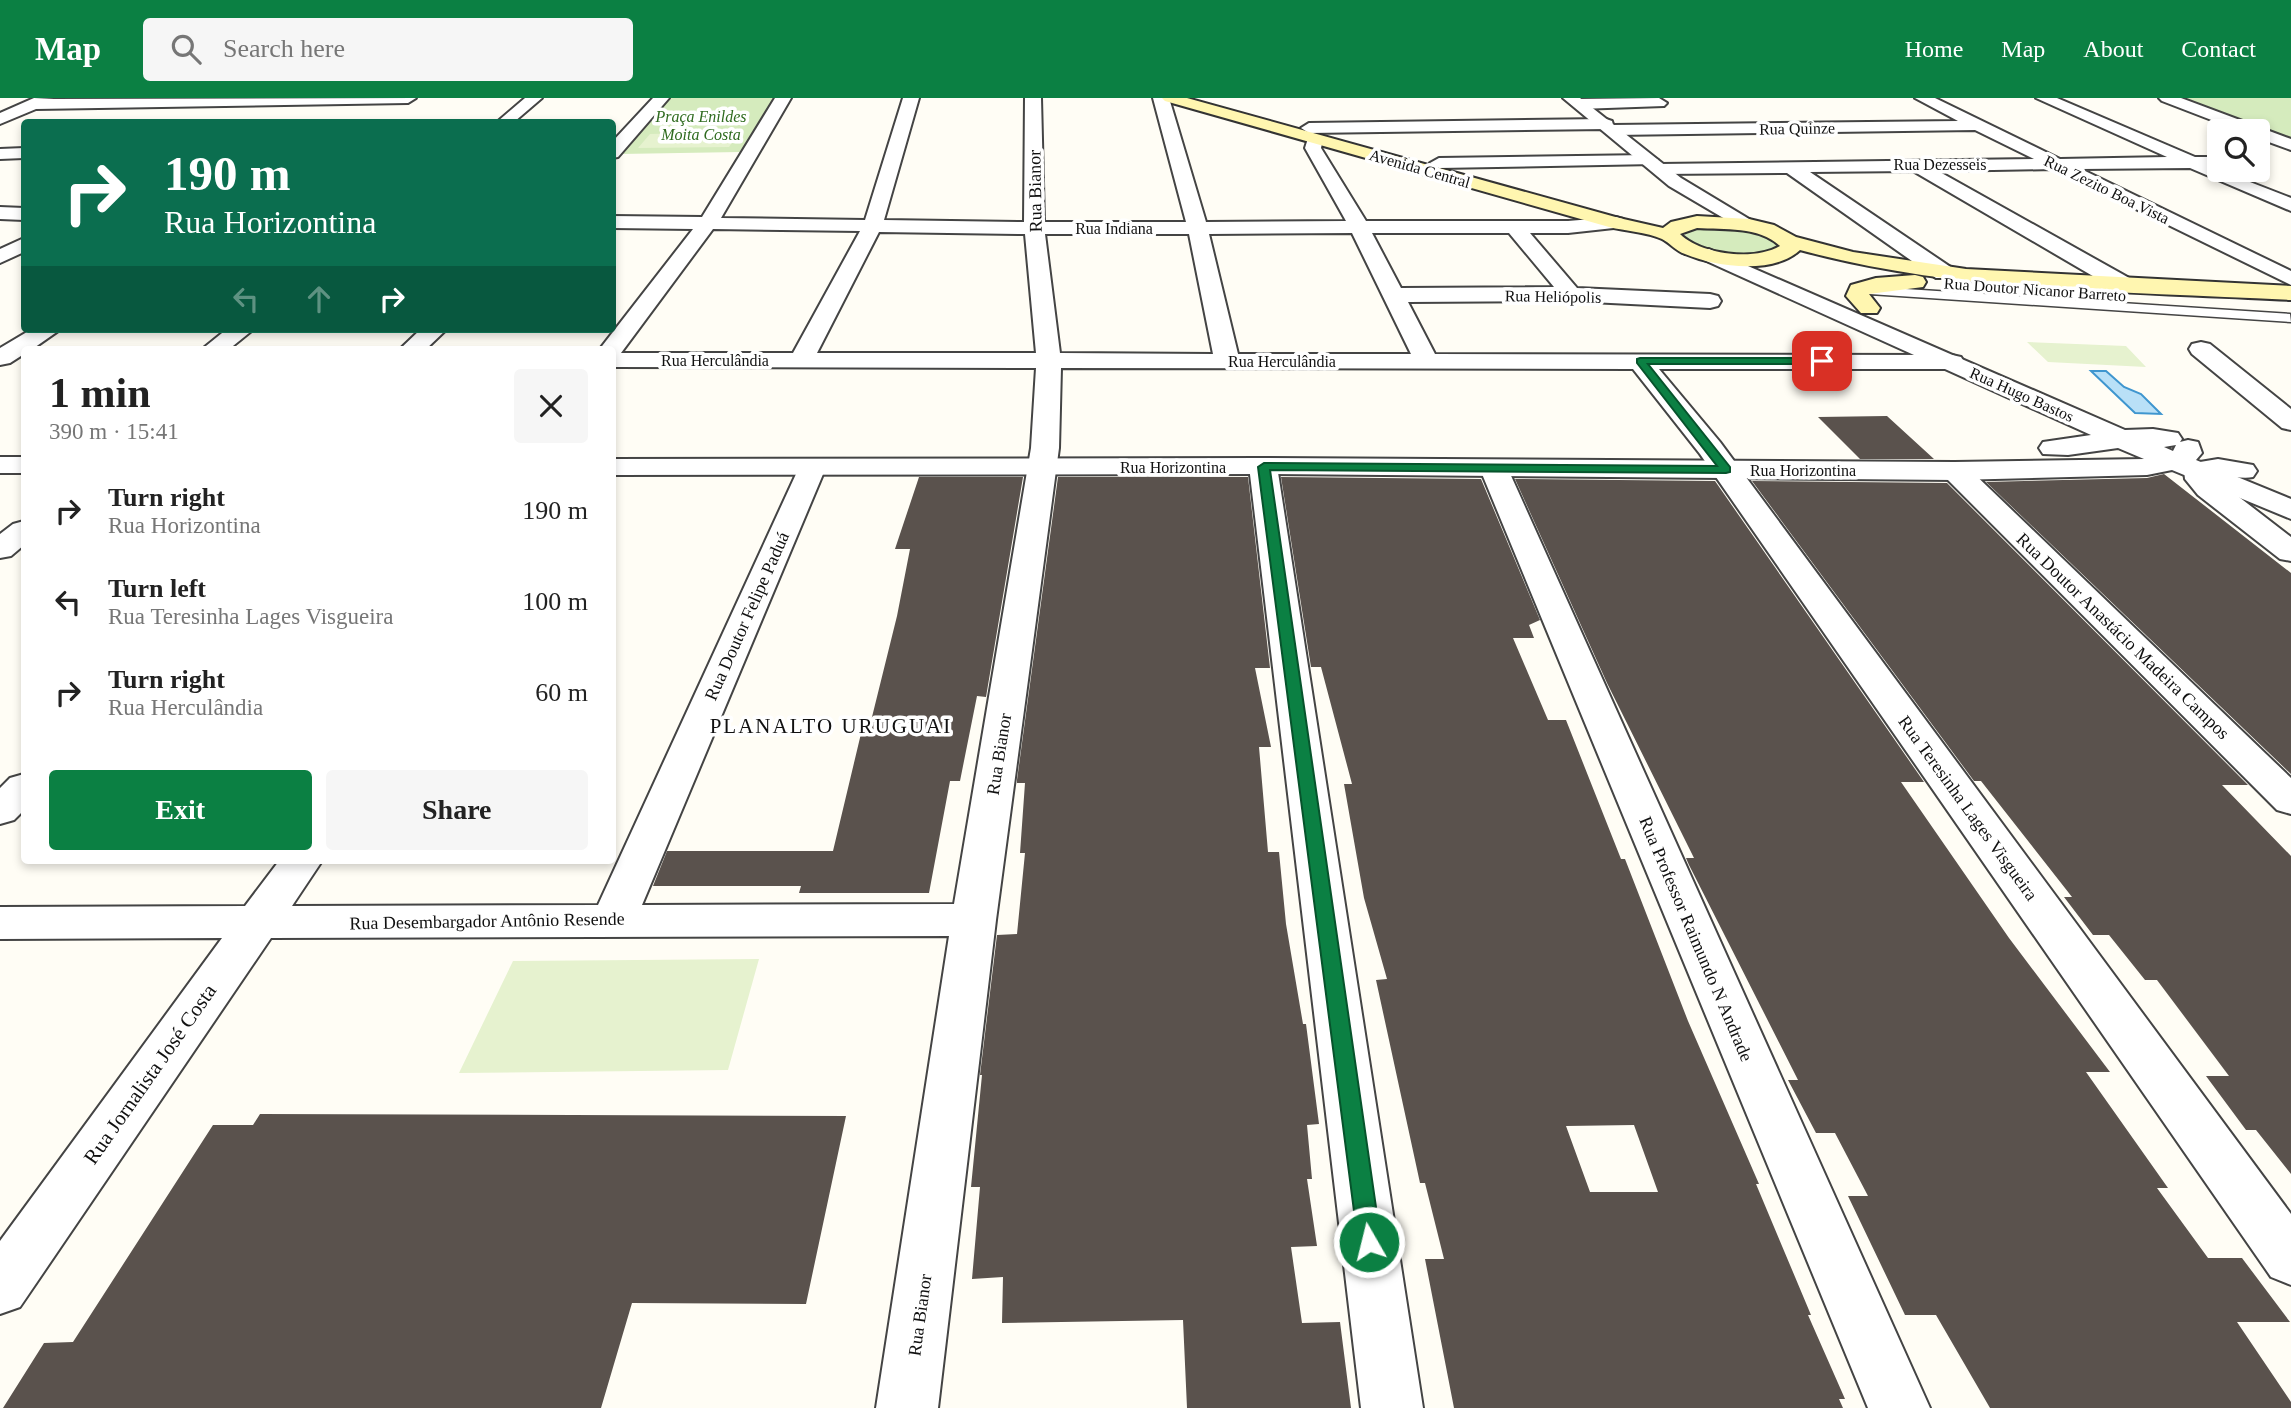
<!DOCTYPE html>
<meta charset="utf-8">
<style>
:root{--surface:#fff;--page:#f6f6f6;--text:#222;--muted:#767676;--accent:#0b8043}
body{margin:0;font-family:"Times New Roman",serif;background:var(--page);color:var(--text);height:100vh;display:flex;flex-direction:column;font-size:26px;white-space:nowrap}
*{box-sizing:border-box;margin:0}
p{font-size:23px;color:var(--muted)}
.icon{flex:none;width:38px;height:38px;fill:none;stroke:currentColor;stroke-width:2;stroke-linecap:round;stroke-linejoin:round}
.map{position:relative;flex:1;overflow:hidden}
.sheet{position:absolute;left:21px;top:248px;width:595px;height:518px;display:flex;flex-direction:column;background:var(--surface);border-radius:7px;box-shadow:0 4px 10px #0003}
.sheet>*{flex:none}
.hud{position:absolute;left:21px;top:21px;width:595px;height:214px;border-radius:7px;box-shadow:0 4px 10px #0003;background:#0b6e4f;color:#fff;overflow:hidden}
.fabs{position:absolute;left:2207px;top:21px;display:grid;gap:14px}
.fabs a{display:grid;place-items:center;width:63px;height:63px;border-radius:7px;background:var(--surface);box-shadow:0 4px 10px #0003;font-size:35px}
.pin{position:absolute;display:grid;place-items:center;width:60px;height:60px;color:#fff;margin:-30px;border-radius:14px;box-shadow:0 4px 10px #0006}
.me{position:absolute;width:77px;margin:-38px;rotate:352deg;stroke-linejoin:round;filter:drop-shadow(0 0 5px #0008)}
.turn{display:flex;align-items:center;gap:24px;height:147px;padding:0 28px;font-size:32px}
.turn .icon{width:91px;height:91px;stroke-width:2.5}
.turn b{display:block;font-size:49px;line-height:60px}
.lanes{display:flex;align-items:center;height:66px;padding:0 28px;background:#0003;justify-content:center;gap:35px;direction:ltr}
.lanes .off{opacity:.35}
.round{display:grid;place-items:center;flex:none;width:74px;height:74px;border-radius:7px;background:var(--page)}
.summary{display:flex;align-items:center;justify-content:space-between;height:119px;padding:0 28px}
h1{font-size:42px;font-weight:800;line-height:52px}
.action{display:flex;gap:14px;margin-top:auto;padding:14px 28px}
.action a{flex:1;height:80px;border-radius:7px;background:var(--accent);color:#fff;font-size:28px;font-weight:800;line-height:80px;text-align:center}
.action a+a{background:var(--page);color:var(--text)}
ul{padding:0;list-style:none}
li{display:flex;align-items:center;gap:21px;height:91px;padding:0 28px}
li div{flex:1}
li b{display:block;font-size:26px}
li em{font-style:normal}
header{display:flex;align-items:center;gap:42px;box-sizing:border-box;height:98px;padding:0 35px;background:var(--accent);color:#fff}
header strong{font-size:33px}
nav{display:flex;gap:38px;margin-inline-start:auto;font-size:24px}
.search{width:490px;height:63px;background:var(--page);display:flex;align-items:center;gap:18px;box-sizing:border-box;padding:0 24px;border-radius:7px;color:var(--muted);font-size:26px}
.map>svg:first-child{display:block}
.green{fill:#d5ebbd}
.pitch{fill:#e6f2cf}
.water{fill:#b9e0f7;stroke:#3f96cf;stroke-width:2}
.building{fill:#5a524d;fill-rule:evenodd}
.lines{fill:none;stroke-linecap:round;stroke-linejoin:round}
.service-casing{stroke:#444;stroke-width:3}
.minor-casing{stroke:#444;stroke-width:4}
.tertiary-casing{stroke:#444;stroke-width:4}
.secondary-casing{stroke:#333;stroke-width:4}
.service{fill:#fff;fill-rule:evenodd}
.minor{fill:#fff;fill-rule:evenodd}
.tertiary{fill:#fff;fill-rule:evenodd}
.secondary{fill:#fff6b0;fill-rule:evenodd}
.route{fill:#0b8043;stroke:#07532c;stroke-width:2}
.labels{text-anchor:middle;stroke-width:7;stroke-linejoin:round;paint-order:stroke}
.far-park-label{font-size:16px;font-style:italic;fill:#2f6b1f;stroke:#fff}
.far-street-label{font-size:16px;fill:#111;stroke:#fff}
.street-label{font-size:18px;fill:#111;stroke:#fff}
.quarter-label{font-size:21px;letter-spacing:2px;fill:#111;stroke:#fff}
.near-street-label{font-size:21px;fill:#111;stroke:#fff}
</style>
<header>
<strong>Map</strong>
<div class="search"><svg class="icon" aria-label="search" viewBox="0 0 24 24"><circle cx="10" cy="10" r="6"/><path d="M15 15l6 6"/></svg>Search here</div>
<nav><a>Home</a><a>Map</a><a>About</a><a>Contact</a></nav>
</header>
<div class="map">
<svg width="2291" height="1310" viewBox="0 0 2291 1310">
<rect width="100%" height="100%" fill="#fffdf5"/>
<path class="green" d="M669 0H774L740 54 620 56Z
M2181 0H2291V42Z
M1699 129 1755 133 1777 143 1779 147 1777 151C1745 162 1713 156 1684 140L1686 133Z"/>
<path class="pitch" d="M739 34 729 49 638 50 650 36Z
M2027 244 2126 248 2146 269 2048 264Z
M759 861 728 972 459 975 513 863Z"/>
<path class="water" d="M2091 273H2106L2124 289 2141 296 2161 316 2135 315Z"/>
<path class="building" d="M1887 318 1934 361H1860L1818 319Z
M2164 376 2291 475V676L1986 384 2147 380Z
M919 379H1023L986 599 977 598 960 683H950L929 795H799L801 788H653L667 753H833L864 623H871L897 518 910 451H895Z
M1058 379H1248L1270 570H1255L1271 649H1259L1268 754H1279L1286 826 1303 926H1306L1319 1026 1307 1027 1312 1081H1307L1317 1148 1291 1149 1302 1225 1340 1224 1351 1310H1187L1183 1222 1002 1225 1003 1179 972 1181 980 1089H971L982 977H980L997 837 1017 836 1025 755H1020L1025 685H1017V682Z
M1281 379 1481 381 1540 522 1529 527 1534 540H1513L1548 622H1566L1621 761H1625L1688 923 1759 1086H1756L1811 1217H1808L1845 1301H1839L1843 1310H1454L1425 1161H1444L1425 1085H1420L1376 882 1387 881 1364 800 1344 686H1352L1321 569H1311ZM1634 1027 1658 1094H1590L1566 1028Z
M1515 381 1715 383 1924 684H1901L2009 840 2110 974H2086L2168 1090H2157L2208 1160H2242L2290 1224H2237L2291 1304V1310H1990L1936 1217H1905L1848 1098H1868L1835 1035H1816L1788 982H1798L1689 767 1686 760H1694L1607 585Z
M1752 383 1947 385 2248 687H2222L2291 758V1076L2256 1032H2246L2206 978H2229L2157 882H2145L2109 837H2093L2064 799H2072L1981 683H1974Z
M260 1016 846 1018 806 1206 632 1205 601 1310H3L44 1245 73 1244 213 1027H253Z"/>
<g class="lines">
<defs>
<path id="service" d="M1859 188 2290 216 2291 224 1854 195 1852 192Z"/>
<path id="minor" d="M34 0 54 1 416 0 408 5 36 11 0 26V15Z
M525 0H542L514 24H497Z
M653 0H669L618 59 612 60V44Z
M775 0H791L721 120 865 122 903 0H919L884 122 1024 124 1025 0H1041L1044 124H1186L1153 0H1169L1206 124 1346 123 1305 50 1309 37 1315 36 1323 41 1321 50 1366 123H1568L1616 119 1623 121 1626 125 1623 129 1568 135H1530L1577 190 1710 196 1718 198 1721 203 1718 208 1710 210 1571 203 1408 204 1435 256 1952 257 1961 259 1964 264 1961 269 1952 271H1659L1720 344 2291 1116V1187L2271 1179 1700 356 1633 271 1061 270 1059 350 996 822 938 1310H876L949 838 271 840 20 1209 0 1216V1143L222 840 0 841V809L245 808 279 763H322L292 808 598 807 802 363 812 361 822 363 826 369 642 807 954 806 1031 350 1036 270 612 269V252H599L693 131 612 130V118L702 119ZM713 131 860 133 793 255H621ZM879 134 1025 136 1036 255H817ZM1352 135 1411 256H1238L1209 136ZM1372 135H1509L1554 189 1401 190ZM1045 136H1189L1213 256 1060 255Z
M1659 0 1667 5 1664 8 1579 11 1571 6 1579 1Z
M1915 0H1935L2060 61 2167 59 2036 0H2057L2195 59H2219V72L2291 100V113L2190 70 2081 71 2291 173V187L2054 71 1938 73 2131 181 2134 186 2131 191H2115L1913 73 1810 74 1952 170 1955 175 1952 180H1936L1787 75 1660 76 1651 71 1660 66 2034 61 1975 32 1614 37 1608 35 1607 31 1309 35 1301 30 1309 25 1606 21 1612 23 1613 27 1958 23Z
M2159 0H2181L2291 41V52L2258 40V33H2240L2162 3Z
M24 50V60L0 61V51Z
M1649 57 1658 62 1655 66 1439 70 1430 65 1439 60Z
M0 109 24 110V122L0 121Z
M24 140V154L0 165V151Z
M32 231H61L31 252H24V256L10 265 0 267V250Z
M227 231H254L228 252H201Z
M421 231H447L425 252H399Z
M2201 244 2210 246 2291 311V332L2282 330 2192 256 2189 251 2192 246Z
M1263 360 1273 362 1277 368 1423 1310H1361L1249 368 1253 362Z
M2218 361 2253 367 2257 373 2253 379C2240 382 2224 375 2213 379L2291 439V463L2280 461 2198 397 2185 381 2184 372 2188 366Z
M1494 362 1504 365 1508 371 1930 1310H1868L1480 371 1484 365Z
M1955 364 1965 367 2291 680V716L2277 712 1945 379 1941 373 1945 367Z
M24 423V447L11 458 0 460V436L13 426Z
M24 676V712L14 722 0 726V690L10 680Z"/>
<path id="tertiary" d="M1563 0H1580L1681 80 1759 127 1749 133 1742 131 1669 88Z
M1709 151 2125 332 2153 331 2178 335 2182 341 2180 344 2188 342 2198 344 2202 355 2196 362 2291 401V421L2172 372 2147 377 1955 382 1263 376 612 377V361L1263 360 1955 364 2144 361 2118 350 2068 357 2043 356 2039 350 2043 344 2091 337 1702 161 1699 157 1702 153ZM2176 347 2173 353 2164 349Z
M0 359H24V375H0Z"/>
<path id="secondary" d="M1162 0H1187L1619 120 1663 130 1671 124 1697 118 1749 121 1774 127 1796 139 1853 154 1966 171 2291 188V202C2129 193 1957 195 1800 152 1773 177 1716 169 1685 156 1676 153 1670 145 1662 141 1647 134 1625 133 1609 129L1165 3ZM1697 130C1725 132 1758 128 1780 148 1754 163 1702 157 1680 136Z
M1915 177 1923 179 1926 184 1923 189 1869 196 1880 210 1877 215H1861L1846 198 1851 187 1876 180Z"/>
</defs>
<use href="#service" class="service-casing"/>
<use href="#minor" class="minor-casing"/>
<use href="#tertiary" class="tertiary-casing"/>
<use href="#secondary" class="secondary-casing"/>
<use href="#service" class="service"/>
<use href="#minor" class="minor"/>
<use href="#tertiary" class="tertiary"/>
<use href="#secondary" class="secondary"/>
</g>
<path class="route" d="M1640 260H1822L1827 263 1822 266H1648L1730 369V374L1726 375 1270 372 1381 1144 1378 1151 1369 1154 1361 1151 1358 1144 1258 369 1264 365 1717 368 1637 265V261Z"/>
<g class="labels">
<g class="far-park-label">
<text x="701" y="24">Praça Enildes<tspan x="701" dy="18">Moita Costa</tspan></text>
</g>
<g class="far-street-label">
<text transform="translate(1797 30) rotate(-1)" y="6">Rua Quinze</text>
<text x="1940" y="72">Rua Dezesseis</text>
<text transform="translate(1420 70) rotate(16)" y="6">Avenida Central</text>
<text transform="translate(2107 91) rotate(26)" y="6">Rua Zezito Boa Vista</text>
<text x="1114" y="136">Rua Indiana</text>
<text transform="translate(2035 191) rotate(4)" y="6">Rua Doutor Nicanor Barreto</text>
<text transform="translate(1553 198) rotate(1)" y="6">Rua Heliópolis</text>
<text x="715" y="268">Rua Herculândia</text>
<text x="1282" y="269">Rua Herculândia</text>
<text transform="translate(2022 296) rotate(24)" y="6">Rua Hugo Bastos</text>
<text x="1173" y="375">Rua Horizontina</text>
<text x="1803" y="378">Rua Horizontina</text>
</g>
<g class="street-label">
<text transform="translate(1035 93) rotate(-91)" y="6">Rua Bianor</text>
<text transform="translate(747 518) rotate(-66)" y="6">Rua Doutor Felipe Paduá</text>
<text transform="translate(2123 538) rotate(44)" y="6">Rua Doutor Anastácio Madeira Campos</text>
<text transform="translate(999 656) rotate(-81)" y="6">Rua Bianor</text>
<text transform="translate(1968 710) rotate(54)" y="6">Rua Teresinha Lages Visgueira</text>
<text transform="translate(487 823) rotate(-1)" y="6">Rua Desembargador Antônio Resende</text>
<text transform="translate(1696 841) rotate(67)" y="6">Rua Professor Raimundo N Andrade</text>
<text transform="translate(920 1217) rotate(-82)" y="6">Rua Bianor</text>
</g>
<g class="quarter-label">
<text x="831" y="635">PLANALTO URUGUAI</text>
</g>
<g class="near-street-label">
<text transform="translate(150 976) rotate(-55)" y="7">Rua Jornalista José Costa</text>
</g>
</g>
</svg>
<div class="fabs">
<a><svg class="icon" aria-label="search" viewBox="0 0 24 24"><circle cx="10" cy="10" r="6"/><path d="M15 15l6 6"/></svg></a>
</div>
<div class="pin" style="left:1822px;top:263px;background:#d93025"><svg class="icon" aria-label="arrive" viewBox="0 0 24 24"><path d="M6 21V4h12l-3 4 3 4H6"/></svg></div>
<svg class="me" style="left:1369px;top:1144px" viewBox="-20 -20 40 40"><circle r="17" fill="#0b8043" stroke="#fff" stroke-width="3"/><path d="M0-11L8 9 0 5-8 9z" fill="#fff"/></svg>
<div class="hud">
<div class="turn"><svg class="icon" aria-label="right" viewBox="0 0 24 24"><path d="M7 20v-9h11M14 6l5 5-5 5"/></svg><div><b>190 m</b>Rua Horizontina</div></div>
<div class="lanes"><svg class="icon off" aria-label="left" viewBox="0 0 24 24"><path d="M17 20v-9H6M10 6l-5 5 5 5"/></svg><svg class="icon off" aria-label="ahead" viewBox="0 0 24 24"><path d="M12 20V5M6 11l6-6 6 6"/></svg><svg class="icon" aria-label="right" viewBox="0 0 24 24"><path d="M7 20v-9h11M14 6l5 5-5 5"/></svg></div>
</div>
<section class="sheet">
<div class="summary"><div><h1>1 min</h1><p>390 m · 15:41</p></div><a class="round"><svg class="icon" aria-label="close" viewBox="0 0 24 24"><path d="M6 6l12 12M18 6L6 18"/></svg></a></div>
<ul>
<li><svg class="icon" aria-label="right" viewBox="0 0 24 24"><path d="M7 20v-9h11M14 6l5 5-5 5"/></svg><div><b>Turn right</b><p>Rua Horizontina</p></div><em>190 m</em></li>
<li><svg class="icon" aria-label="left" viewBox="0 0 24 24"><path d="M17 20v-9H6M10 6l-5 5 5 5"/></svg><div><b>Turn left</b><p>Rua Teresinha Lages Visgueira</p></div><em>100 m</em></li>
<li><svg class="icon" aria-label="right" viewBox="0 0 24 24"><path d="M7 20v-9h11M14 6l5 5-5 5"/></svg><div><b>Turn right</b><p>Rua Herculândia</p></div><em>60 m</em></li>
</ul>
<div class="action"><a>Exit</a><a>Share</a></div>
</section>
</div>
